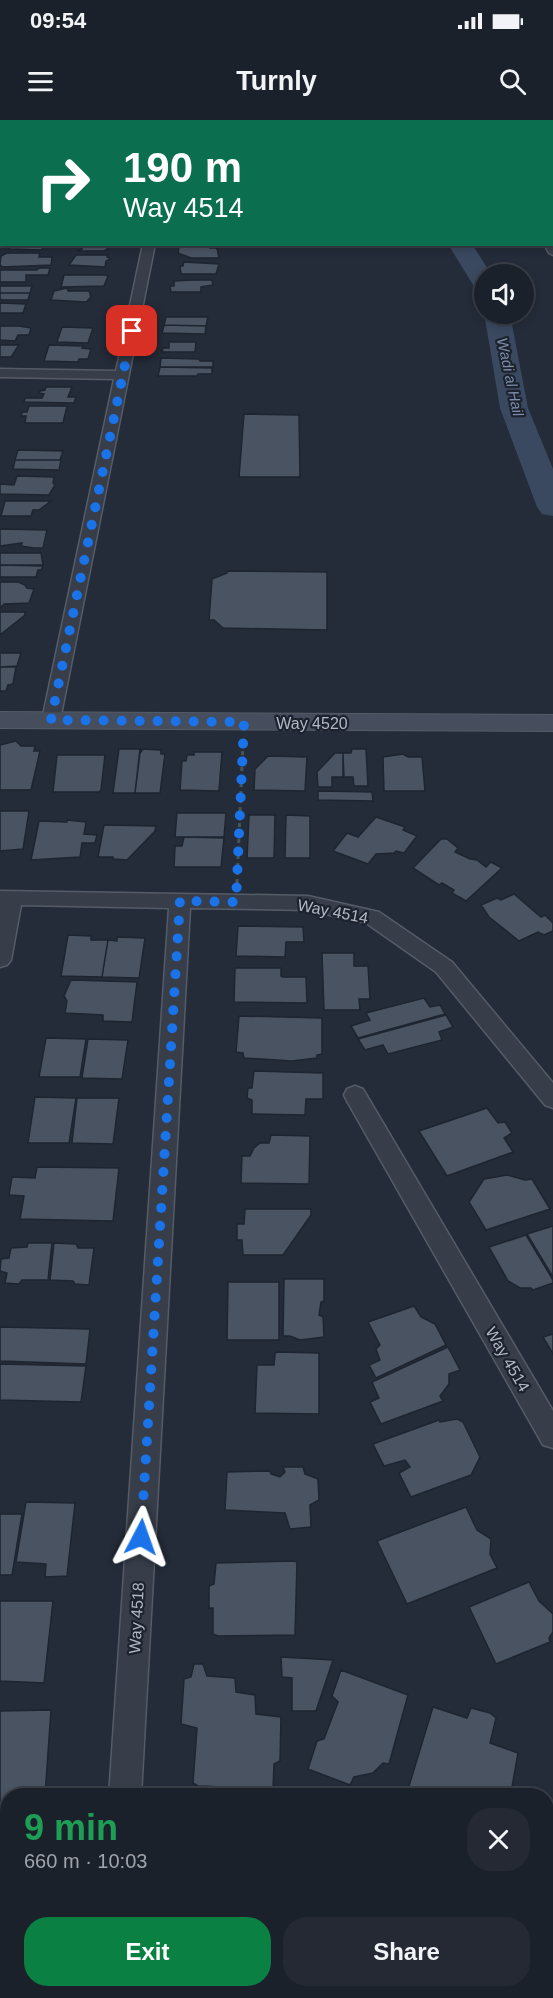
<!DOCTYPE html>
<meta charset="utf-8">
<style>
:root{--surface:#1b212b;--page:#242933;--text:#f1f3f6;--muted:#a0a3a9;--line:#393e47;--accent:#0b8043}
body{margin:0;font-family:Arial,sans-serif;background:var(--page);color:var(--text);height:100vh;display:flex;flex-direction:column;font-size:22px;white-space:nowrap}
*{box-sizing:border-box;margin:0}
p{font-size:20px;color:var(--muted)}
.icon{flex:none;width:33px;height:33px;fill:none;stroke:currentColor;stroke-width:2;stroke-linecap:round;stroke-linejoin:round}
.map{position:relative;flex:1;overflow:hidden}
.sheet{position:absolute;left:0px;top:1668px;width:554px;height:210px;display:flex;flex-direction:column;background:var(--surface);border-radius:24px 24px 0 0;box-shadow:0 3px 9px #0003,0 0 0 2px var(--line)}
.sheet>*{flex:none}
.guide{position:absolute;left:0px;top:0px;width:554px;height:126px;box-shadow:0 3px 9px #0003,0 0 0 2px var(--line);background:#0b6e4f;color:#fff;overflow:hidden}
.controls{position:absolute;left:474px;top:144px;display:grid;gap:12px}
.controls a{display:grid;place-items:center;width:60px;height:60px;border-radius:50%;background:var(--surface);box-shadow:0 3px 9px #0003,0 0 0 2px var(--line);font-size:30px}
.pin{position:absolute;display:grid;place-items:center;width:51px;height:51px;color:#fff;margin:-26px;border-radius:12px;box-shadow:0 3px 9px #0006}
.me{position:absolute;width:66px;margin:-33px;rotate:4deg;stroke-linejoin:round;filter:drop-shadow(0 0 4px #0008)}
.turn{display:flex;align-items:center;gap:21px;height:126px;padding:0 24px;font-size:27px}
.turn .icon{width:78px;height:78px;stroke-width:2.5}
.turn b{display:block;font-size:42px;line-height:51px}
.round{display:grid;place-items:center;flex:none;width:63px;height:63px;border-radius:24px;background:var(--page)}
.headline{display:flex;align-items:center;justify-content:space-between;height:102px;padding:0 24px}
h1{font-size:36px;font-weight:800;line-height:45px;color:#1e9e55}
.primary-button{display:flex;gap:12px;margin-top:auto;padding:12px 24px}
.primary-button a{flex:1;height:69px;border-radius:24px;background:var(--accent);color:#fff;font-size:24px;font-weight:800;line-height:69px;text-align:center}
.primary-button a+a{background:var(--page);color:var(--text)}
.status{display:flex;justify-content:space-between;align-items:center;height:42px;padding:0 30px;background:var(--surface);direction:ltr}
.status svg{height:16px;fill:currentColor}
header{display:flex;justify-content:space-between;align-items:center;height:78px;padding:0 24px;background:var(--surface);font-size:27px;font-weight:800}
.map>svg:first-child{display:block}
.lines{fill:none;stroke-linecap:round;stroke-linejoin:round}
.river{fill:#3a4960;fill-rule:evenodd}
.building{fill:#4a5362;stroke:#1e2530;stroke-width:1.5}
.street-casing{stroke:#555c67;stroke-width:3}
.secondary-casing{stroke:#555c67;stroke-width:2}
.path{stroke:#455659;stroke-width:3;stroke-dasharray:4 4;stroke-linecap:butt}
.street{fill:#373e49;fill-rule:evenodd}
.secondary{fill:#464d5c;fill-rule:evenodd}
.route{stroke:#1a73e8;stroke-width:10;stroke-dasharray:0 18}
.labels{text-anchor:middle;stroke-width:4.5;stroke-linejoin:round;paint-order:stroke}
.far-water-label{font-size:15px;font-style:italic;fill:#7c8eaa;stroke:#1d232e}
.street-label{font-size:16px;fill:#b2b9c5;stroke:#1d232e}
</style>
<div class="status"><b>09:54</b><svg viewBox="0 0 49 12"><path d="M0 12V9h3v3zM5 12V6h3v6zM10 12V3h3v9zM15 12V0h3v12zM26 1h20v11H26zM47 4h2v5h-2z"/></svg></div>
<header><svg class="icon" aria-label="menu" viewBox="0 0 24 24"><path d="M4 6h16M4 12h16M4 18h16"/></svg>Turnly<svg class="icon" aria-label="search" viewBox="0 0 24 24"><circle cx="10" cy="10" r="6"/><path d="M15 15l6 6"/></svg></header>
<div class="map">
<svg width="553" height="1878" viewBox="0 0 553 1878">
<rect width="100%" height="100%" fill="#242c39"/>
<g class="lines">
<path class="river" d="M423 0H443L444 2H423Z
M448 124H472L491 154H484V170L475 168Z
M484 193 510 194 528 288 553 349V396L542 394 537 387 500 288Z"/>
</g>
<path class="building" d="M11 124H44L42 130 9 129Z
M78 124 113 125 104 131H77L82 129V126Z
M179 126H210V128H217L219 138H191L178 133Z
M7 133H40L39 137H52L51 145 3 147 0 145 1 136Z
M76 135H108L107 137 111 139 106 141 105 147 69 145Z
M184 142 219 144 216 154H181L180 146H183Z
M39 148H50L48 155H26V162H0V150H37Z
M64 155H105L108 156 104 166 61 167Z
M193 160H212L213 165 201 167V172H171L170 166H174V161Z
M0 166H32L30 173H0Z
M67 168 68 171H89L91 177 86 182 51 180 54 171Z
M0 173H30L28 180H2L0 179Z
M0 183 26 184 23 193H0Z
M166 197H208L206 206 164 205Z
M164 205 206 206 205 214 162 213Z
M0 206H19L31 208 29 215H18L15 221 0 220Z
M62 207 93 208 88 223 57 222Z
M169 222H196L195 232H162L163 228H169Z
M0 225H19L11 237H0Z
M49 225 83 226 82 228 91 229 88 239H79L78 242 44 241Z
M161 238 199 239 200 241H213V247H160Z
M160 247 212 248V254H198L197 256H158Z
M46 267H72L68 277H76L74 283 24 282 25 278H42L44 274 39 273 40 271 45 270Z
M29 286H67L63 303H25L26 296H21L22 292H27Z
M244 294 299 295 300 357H239Z
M18 330 63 331 60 340H15Z
M15 340H61L59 350 13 349Z
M17 356 54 357 53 363 55 365 49 375 0 374V364L14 365Z
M5 381H51L39 390H33L31 396H1Z
M0 409 47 410 43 428H34L21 426 22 423 0 426Z
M0 433H41L43 445H0Z
M0 445 43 446 41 450H38L36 457H0Z
M227 451 327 452V510L223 508 214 500H209L212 459 227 453Z
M0 462H18L25 465 27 468 34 469 29 483 4 484 0 488Z
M0 492H25V495L0 515Z
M0 533H21L17 546 0 547Z
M0 547H16L13 564 8 565 6 571H0Z
M16 621 21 626H35L34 631H40L31 670H0V625Z
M119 629H140L135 673H113Z
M143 629 161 630V634H165L160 673H135L140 633Z
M352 629H366L368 666H354L353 657H344L343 633H351Z
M194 632H222L219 671 180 670 182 641H186L187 635H194Z
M335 633H343V657H332V667H318L317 652Z
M403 634 408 637H422L425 671H384L383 637Z
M57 635H105L101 670 99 672H53Z
M268 636 307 637 305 671 254 670 255 649Z
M318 671 372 672 373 681 318 680Z
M0 691H29L23 729 0 731Z
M177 693H226L224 717H175Z
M249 695H275L274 738H247Z
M286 695 310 696V738H285Z
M376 697 405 707 403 710 417 716 404 733 396 731 394 733 376 734 368 744 333 731 347 713 358 717Z
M67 700 86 702 84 714 97 715 95 723H82L80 737 31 740 39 701 67 702Z
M104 705 156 706 155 711 127 740 113 739V737H98Z
M184 717 224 718 221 747H174L175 726H182Z
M441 719H447L458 728 455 732 470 739 477 740 486 747 491 742 502 748 466 781 452 773 454 770 442 763 439 765 413 748Z
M514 774 541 797 545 795 553 803V811L544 815 538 812 519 821 489 797 481 785 497 778 501 780Z
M238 806 303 807 304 822H286L285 837 236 836Z
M68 815 91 816V820H108L102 857 61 856Z
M117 817 145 818 139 858 102 857 108 820 117 821Z
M322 833H354V846H368L370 879H359L360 890H324Z
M235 848H281V856L283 857H306L307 883 234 882Z
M71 860 137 862 132 902 103 901V895L65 893 67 881 64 876Z
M424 878 430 887 440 885 445 894 358 918 351 906 370 900 366 893Z
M446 895 453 907 439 912 442 920 388 934 383 925 365 930 358 919Z
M239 896 322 898V934L317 935V938L292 941 244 938 243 933 236 932Z
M46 918 86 919 80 957H39Z
M88 919 128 920 122 959 82 958Z
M254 951 323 953V979H306L305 995 252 994V980L247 978 248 968H252Z
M35 977 76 978 69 1023H28Z
M77 978H119L113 1024 72 1023Z
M487 988 498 1003 505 1002 512 1013 504 1018 513 1032 447 1056 419 1011Z
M271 1015 310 1016 309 1064 241 1063 242 1036H250L254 1028 260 1023H269Z
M37 1047 119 1048 113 1101 20 1099 24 1076 9 1075 12 1057 35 1058Z
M507 1055 525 1060 532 1059 550 1089 486 1110 469 1082 484 1059Z
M245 1089H311V1095L283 1135H243L242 1120H237V1104H244Z
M553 1106V1157L527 1114Z
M526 1115 553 1160V1163L533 1170 531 1168H520L508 1161 489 1127Z
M28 1123H52L48 1160H22L19 1164 5 1163 7 1153 0 1151 1 1139 9 1138 11 1128 27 1127Z
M54 1123 76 1124 78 1128H94L89 1165 75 1164 73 1161 50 1160Z
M284 1159H324V1181L321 1182 319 1195 323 1197 324 1217 300 1220 290 1216H283Z
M228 1162H279V1220H227Z
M414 1186 421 1197 435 1204 446 1225 376 1258 369 1245 380 1240 376 1229 380 1225 368 1202Z
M0 1207 90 1209 86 1244 0 1241Z
M553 1214V1234L543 1217Z
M448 1227 460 1250 449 1254V1264L440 1276 443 1281 381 1304 370 1282 379 1278 372 1262Z
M278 1232 319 1233V1294L255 1293 257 1245H274L275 1233Z
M0 1244 86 1246 81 1282 0 1280Z
M457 1299 463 1302 480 1337 471 1355 411 1377 399 1353 410 1347 405 1340 384 1346 373 1324 439 1300 440 1302Z
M283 1347H303L305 1354 318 1359 319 1380 310 1385 311 1407 290 1409 285 1393 225 1390 227 1352 270 1351 271 1354 280 1357 285 1352Z
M26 1382 75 1383 67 1456 45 1457 46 1444 16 1442Z
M466 1387 477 1410 491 1419 490 1434 497 1448 407 1484 377 1421Z
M0 1394H22L12 1455H0Z
M294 1441 297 1442 295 1515 218 1516 213 1514V1488H209V1466L214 1464 216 1443Z
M529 1462 539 1481 553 1494V1512L549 1518 550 1522 496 1544 469 1487Z
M0 1481H53L44 1563 0 1561Z
M281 1537 333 1540 316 1591H292V1558L282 1557Z
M194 1544H203L207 1556 235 1558 236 1572 255 1575 256 1594 281 1597 280 1641 274 1644 273 1669 198 1666 193 1663 197 1608 181 1604 184 1559 191 1557Z
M341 1550 408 1575 389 1644 383 1643 373 1653 354 1657 350 1665 308 1649 317 1621 324 1619 338 1582 332 1576Z
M433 1587 467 1598 471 1588 490 1593 496 1598 490 1623 518 1633 512 1667 508 1676H406Z
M51 1590 45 1676H8V1683H0V1591Z
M553 1740V1771L546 1766V1754Z"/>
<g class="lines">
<defs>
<path id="street" d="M0 0H6L7 2H2V5Z
M0 42H2L0 49Z
M552 121H553V135L549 133 544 124H552Z
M143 124H155L60 600 57 604H45L42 600 114 259 0 257V249L116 251Z
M0 771 308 776 379 792 452 842 553 963V988L545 985 436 852 366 803 308 790 190 788 141 1676H109L169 788 21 785 11 840 7 845 0 847Z
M355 966 363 969 553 1291V1328L543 1325 347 981 344 975 347 969Z"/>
<path id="secondary" d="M0 592 553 595V611L0 608Z
M0 1795H8V1845H0Z
M419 1870H477L480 1878H422Z"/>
</defs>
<use href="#street" class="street-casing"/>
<use href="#secondary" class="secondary-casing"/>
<path class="path" d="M237 763 243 621"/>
<use href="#street" class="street"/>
<use href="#secondary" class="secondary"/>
</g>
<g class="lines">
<path class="route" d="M132 211 51 600 244 602 236 782 180 781 141 1417"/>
</g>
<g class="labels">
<g class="far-water-label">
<text transform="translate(510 257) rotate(78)" y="5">Wadi al Hail</text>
</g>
<g class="street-label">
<text x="312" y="609">Way 4520</text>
<text transform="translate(333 791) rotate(11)" y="6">Way 4514</text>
<text transform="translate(508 1239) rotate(60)" y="6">Way 4514</text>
<text transform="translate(136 1498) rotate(-87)" y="6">Way 4518</text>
</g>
</g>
</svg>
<div class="controls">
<a><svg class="icon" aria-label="sound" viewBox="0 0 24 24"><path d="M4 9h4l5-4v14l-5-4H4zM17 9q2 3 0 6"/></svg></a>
</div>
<div class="pin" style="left:132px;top:211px;background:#d93025"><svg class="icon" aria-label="arrive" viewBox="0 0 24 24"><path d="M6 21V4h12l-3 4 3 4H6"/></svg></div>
<svg class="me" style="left:141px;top:1417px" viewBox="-20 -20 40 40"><path d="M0-17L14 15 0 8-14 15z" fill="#1a73e8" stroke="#fff" stroke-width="4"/></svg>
<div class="guide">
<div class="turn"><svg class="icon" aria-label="right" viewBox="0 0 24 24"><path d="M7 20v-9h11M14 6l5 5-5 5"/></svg><div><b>190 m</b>Way 4514</div></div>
</div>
<section class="sheet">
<div class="headline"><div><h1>9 min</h1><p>660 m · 10:03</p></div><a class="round"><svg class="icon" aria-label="close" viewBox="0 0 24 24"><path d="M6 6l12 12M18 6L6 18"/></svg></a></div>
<div class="primary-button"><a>Exit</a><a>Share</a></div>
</section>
</div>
